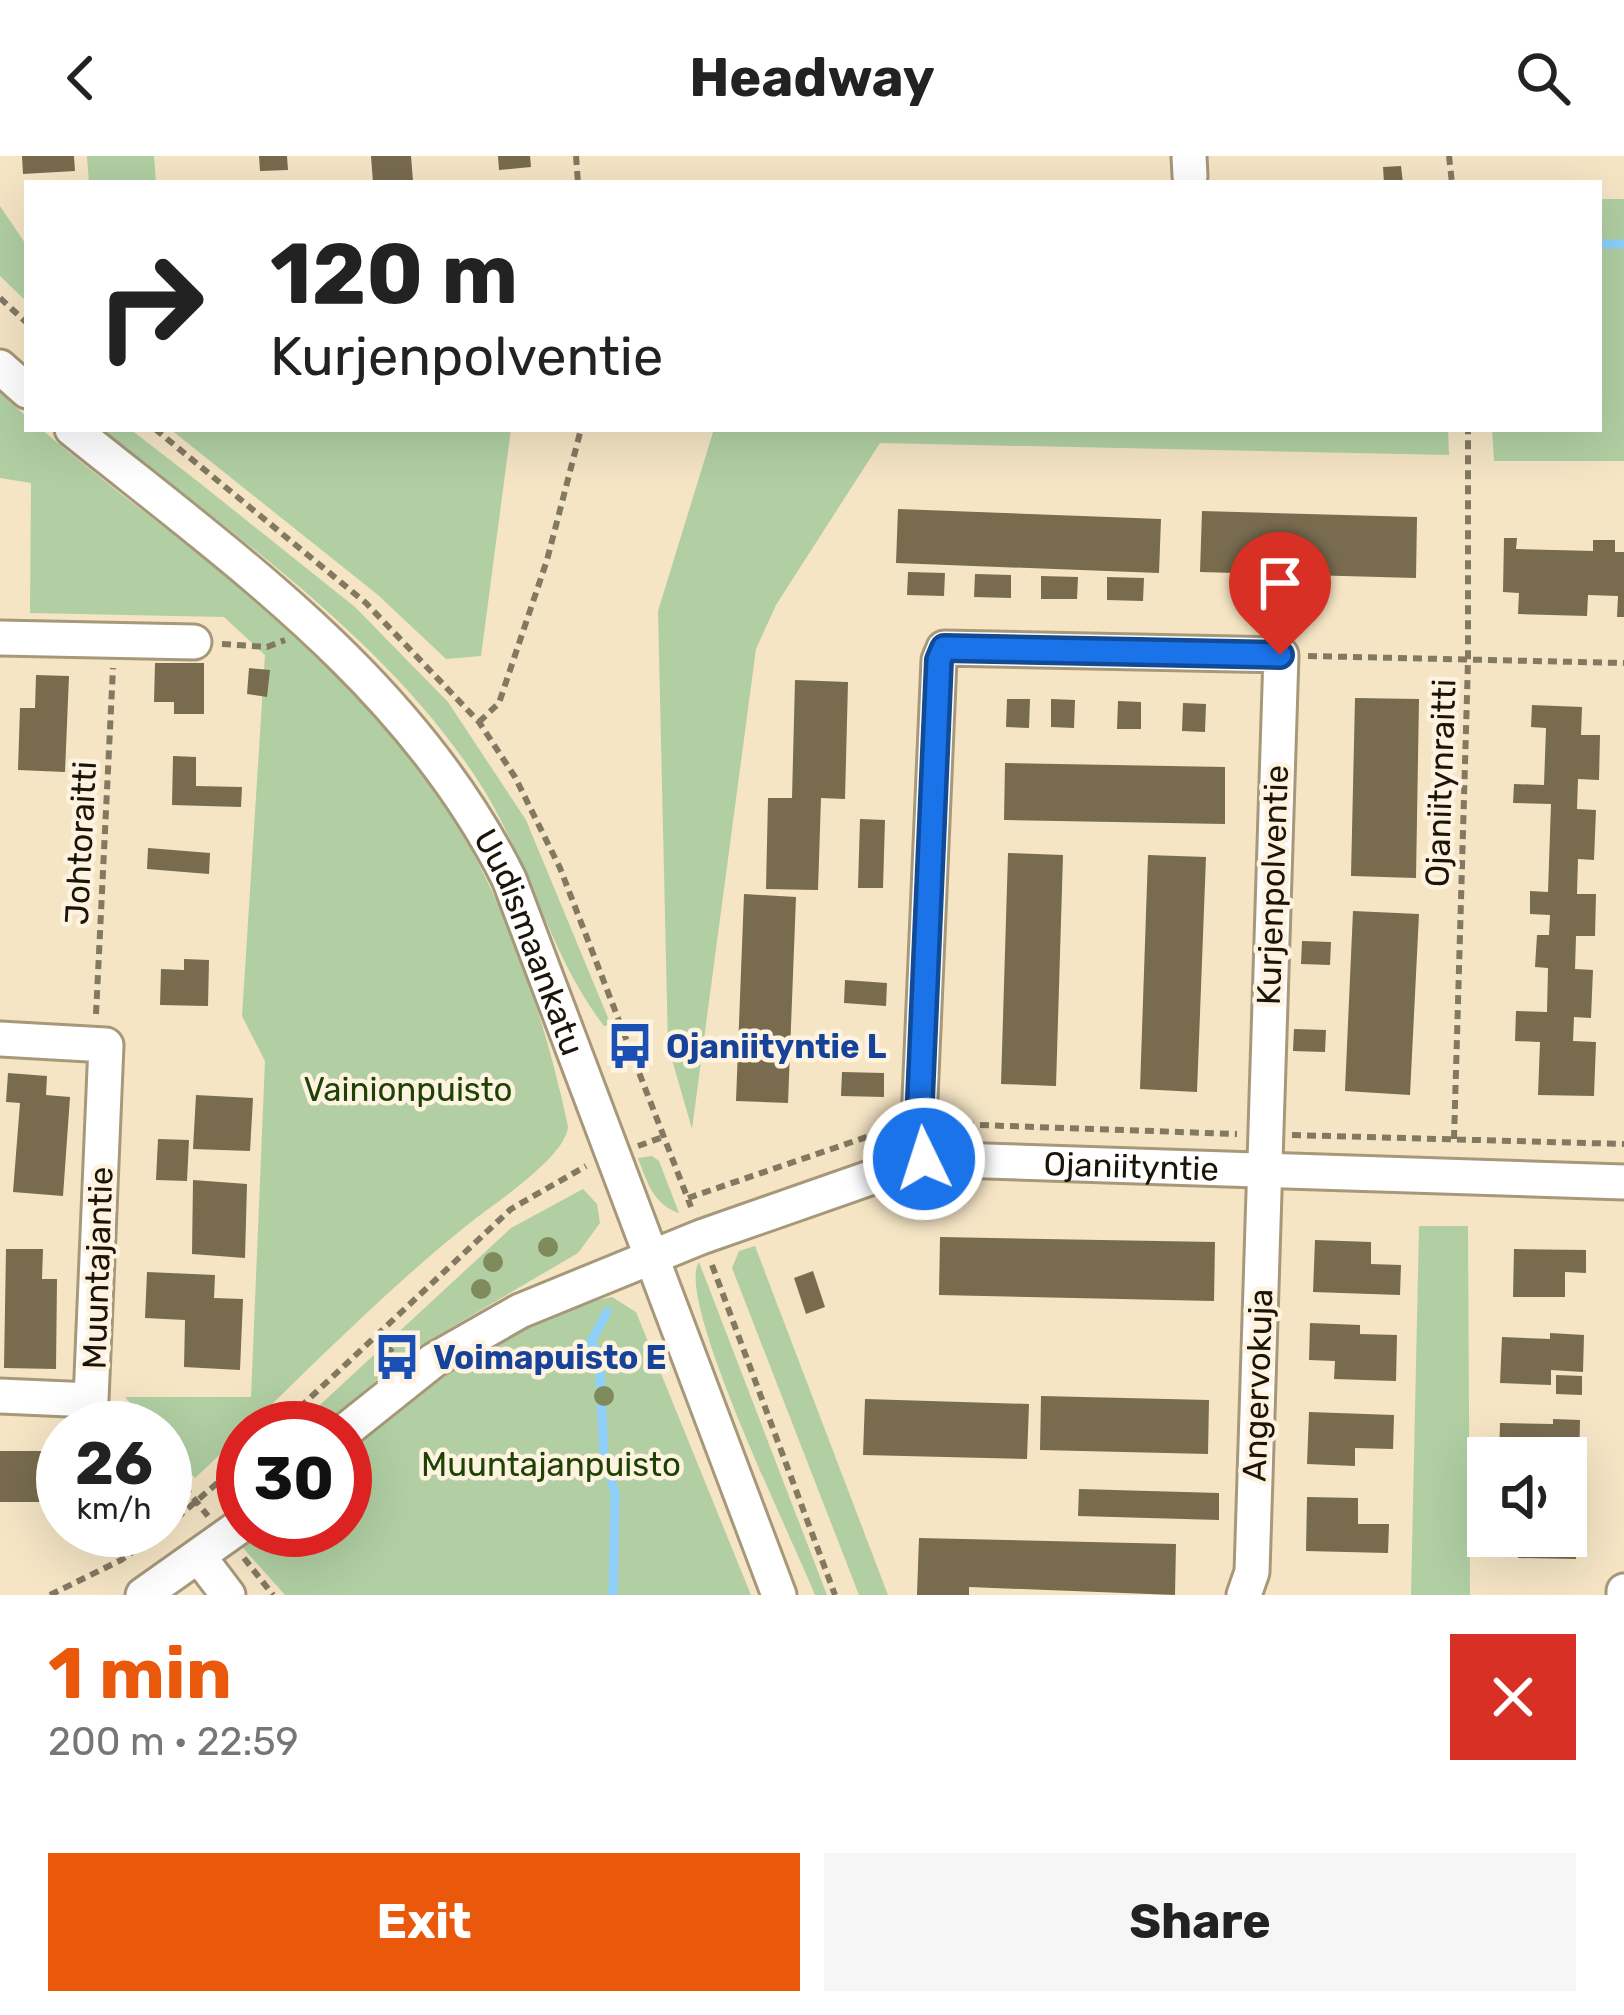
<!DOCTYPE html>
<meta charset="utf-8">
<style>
:root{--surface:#fff;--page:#f6f6f6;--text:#222;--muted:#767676;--accent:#ea580c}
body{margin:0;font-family:Rubik,sans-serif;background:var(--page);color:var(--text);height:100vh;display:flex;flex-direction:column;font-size:45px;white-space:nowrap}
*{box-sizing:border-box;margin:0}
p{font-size:39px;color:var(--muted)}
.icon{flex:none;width:66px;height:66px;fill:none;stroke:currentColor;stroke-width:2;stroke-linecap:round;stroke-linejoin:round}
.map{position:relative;height:1439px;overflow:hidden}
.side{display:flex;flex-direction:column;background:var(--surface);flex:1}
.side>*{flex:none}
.hud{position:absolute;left:24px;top:24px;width:1578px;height:252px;border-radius:0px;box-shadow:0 12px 48px #0002;background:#fff;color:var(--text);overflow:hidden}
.tools{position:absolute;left:1467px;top:1281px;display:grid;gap:24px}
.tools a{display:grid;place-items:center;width:120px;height:120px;border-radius:0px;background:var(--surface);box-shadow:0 12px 48px #0002;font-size:60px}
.speed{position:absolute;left:36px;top:1245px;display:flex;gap:24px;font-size:60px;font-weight:700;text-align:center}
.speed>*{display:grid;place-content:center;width:156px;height:156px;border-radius:50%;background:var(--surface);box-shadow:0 12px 48px #0002;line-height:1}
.speed small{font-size:30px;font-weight:400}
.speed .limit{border:18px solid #d22;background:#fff;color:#111}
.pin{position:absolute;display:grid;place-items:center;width:102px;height:102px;color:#fff;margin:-123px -51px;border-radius:50% 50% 50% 0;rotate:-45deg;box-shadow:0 0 12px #0007}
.pin .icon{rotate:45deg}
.me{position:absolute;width:132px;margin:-66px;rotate:356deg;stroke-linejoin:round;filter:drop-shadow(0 0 9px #0008)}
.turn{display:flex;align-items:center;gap:42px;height:252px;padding:0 48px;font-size:54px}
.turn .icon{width:156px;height:156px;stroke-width:2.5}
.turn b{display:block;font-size:84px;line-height:102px}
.round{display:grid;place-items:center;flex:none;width:126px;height:126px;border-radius:0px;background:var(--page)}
.overview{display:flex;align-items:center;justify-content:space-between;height:204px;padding:0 48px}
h1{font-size:72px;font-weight:700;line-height:90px;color:var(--accent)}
.action{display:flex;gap:24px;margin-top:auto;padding:24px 48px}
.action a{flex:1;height:138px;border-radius:0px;background:var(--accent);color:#fff;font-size:48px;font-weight:700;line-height:138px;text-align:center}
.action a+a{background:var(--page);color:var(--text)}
header{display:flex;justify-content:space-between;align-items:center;height:156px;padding:0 48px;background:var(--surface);font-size:54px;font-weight:700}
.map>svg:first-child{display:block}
.green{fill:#b1cfa3}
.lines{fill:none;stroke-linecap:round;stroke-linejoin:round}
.stream{stroke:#8fd0fb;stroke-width:9}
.building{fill:#786b4e}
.minor-casing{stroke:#a69879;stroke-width:39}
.path{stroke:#837862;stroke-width:6;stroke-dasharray:9 6;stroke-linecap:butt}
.minor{stroke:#fff;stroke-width:33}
.tree{fill:#7f8b5b}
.route-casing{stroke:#114b97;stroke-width:30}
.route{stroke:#1a73e8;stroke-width:21}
.labels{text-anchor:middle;stroke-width:9;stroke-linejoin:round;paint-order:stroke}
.street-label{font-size:33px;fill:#1b1509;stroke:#fdf3e0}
.transit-label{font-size:33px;font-weight:bold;fill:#164399;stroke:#fdf3e0;text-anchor:start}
.park-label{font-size:33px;fill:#1e4204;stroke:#fdf3e0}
</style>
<header><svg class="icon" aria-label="back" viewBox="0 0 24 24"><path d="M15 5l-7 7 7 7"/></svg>Headway<svg class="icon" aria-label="search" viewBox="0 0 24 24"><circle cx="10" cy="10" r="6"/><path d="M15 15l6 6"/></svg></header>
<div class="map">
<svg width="1624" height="1439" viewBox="0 0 1624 1439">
<rect width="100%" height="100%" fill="#f5e5c5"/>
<path class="green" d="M87 0H154L156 27H89Z
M1599 43H1624V305H1494L1492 273H1599Z
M0 50 27 90V146L0 120Z
M0 237 27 261V273H41C144 361 278 450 369 547 475 660 536 820 568 970 567 1000 495 1047 471 1066 372 1145 284 1239 195 1322L165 1288V1272H151L125 1241H251L265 905 242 860 265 499 224 461 30 457 31 327 0 322Z
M103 273H130L196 324 355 451 448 546 526 664 611 869 604 870C547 795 528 699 475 620 381 479 232 379 103 273Z
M170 273H511L481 500 446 503 378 439Z
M714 273H1448L1449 299 880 287 776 449 756 493 692 973 668 890 658 455Z
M652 1000 659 1005 679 1057C653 1048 647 1026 638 1002Z
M583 1033 597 1048 600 1067 578 1097 411 1195 321 1272H295L511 1072Z
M1419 1070H1468L1470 1439H1411Z
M755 1090 888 1439H859L732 1112 739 1095Z
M699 1106 827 1439H815C795 1388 674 1142 699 1106Z
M612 1141 636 1156 751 1439H285L243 1392 264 1374H345V1300C419 1231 510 1159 612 1141Z"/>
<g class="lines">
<path class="stream" d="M1599 88H1624
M607 1156 591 1186 599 1200 604 1298 615 1337 613 1439"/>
</g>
<path class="building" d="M22 0H74L75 15 23 18Z
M259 0H287L288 14 260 15Z
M371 0H411L413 25 373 27Z
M498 0H530L531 11 499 14Z
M1401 10 1403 27H1384L1383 11Z
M898 353 1161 363 1159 417 896 407Z
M1202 355 1417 361 1416 422 1200 416Z
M1504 382H1517L1516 393 1593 395V384H1615V396H1624V461H1617L1618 440 1588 439 1587 460 1518 458 1519 437 1503 436Z
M908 416 945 417 944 440 907 439Z
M975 418 1011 419V442L974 441Z
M1041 420 1078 421 1077 443H1041Z
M1107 421 1144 422 1143 445 1107 444Z
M155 507H204V558H174V546H154Z
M249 512 270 514 267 541 247 538Z
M36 519 69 520 65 616 18 614 20 552H35Z
M795 524 848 526 845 643 821 642 818 734 766 733 768 642H792Z
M1355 542 1419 543 1416 722 1351 720Z
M1007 543H1030L1029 572 1006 571Z
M1051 543 1075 544 1074 572 1051 571Z
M1118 545 1141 546V573H1117Z
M1183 547 1206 548 1205 576 1182 575Z
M1532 549 1582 551 1581 579H1600L1599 624 1578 623 1577 653 1596 654 1594 704 1578 703 1577 738H1596L1595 780H1576L1575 813 1593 814 1591 862 1574 861 1573 885 1596 886 1594 940 1538 939 1540 886 1515 885 1516 855 1547 856 1548 812 1535 811 1537 779H1549L1550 759 1530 758V735L1548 736 1551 648 1513 647 1514 628 1544 629 1546 572 1531 571Z
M173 600 196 601V630L242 631 241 651 172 649Z
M1005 607 1225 611V668L1004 664Z
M860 663 885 664 883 732H858Z
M148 692 210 697 209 718 147 713Z
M1008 697 1063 699 1056 930 1001 928Z
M1148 699 1206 701 1197 936 1140 933Z
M744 738 796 741 788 947 736 945Z
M1353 755 1419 758 1410 939 1345 935Z
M1302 785 1331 786 1330 809 1301 808Z
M184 803 209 804 208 850 160 849 161 813 184 814Z
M845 824 887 827 886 850 844 847Z
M1294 873 1326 874 1325 896 1293 895Z
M842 916 884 917V941L841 940Z
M8 917 47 920 46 939 70 941 63 1040 13 1036 20 947 6 946Z
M196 939 253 942 250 995 193 993Z
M158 983 189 984 187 1025 156 1024Z
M193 1024 247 1028 245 1102 192 1098Z
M940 1081 1215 1086 1214 1145 939 1139Z
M1315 1084 1371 1086V1108L1401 1109 1400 1139 1313 1136Z
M6 1093H43L42 1123H57L56 1213 4 1212Z
M1514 1093 1586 1094V1117L1565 1116V1141H1513Z
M813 1115 825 1151 806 1158 794 1122Z
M147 1116 215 1119 214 1142 243 1143 240 1214 184 1211 185 1164 145 1162Z
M1310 1167 1360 1169V1178L1397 1179 1396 1225 1334 1223 1335 1205 1309 1204Z
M1550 1177 1584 1179 1583 1216 1551 1214V1229L1500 1227 1502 1181 1550 1183Z
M1556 1219 1582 1220V1239L1556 1238Z
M1041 1240 1209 1244 1208 1298 1040 1294Z
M865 1243 1029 1248 1027 1303 863 1299Z
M1309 1256 1394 1259 1393 1293 1355 1292V1310L1307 1308Z
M1553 1263 1580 1264 1579 1312H1566V1302H1499L1500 1267 1553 1268Z
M0 1295H63V1346H0Z
M1079 1333 1219 1337V1364L1078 1360Z
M1307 1341 1358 1342V1368H1389L1388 1397 1306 1395Z
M1566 1350H1577L1576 1403 1518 1402V1380H1566Z
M919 1382 1176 1388 1175 1439 969 1431V1439H917Z"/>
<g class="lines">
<defs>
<g id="minor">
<path d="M1189 0 1190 20"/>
<path d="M0 211 27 235"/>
<path id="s1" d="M72 273C237 406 412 528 509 723L779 1439"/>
<path d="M0 482 194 486"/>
<path d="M0 883 106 889 91 1244 0 1240"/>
<path d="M924 1003 919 966 939 504 944 492 1281 499 1252 1416 1244 1439"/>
<path id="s2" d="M345 1275 434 1204 520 1155 701 1081 924 1003 1624 1026"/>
<path d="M200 1402 228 1439"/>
<path d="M143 1439 243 1368"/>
<path d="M1624 1439V1435"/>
</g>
</defs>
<use href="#minor" class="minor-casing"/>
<path class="path" d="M576 0 578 27
M1449 0 1452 27
M0 142 27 167
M155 273 366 447 479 566 515 621 560 712 691 1051
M222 488 267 491 285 484
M1308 500 1624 507
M479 566 499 547 547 404 581 273
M96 858 113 512
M950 968 1237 978
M1292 979 1624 988
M1454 983 1468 505V273
M638 990 663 981
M688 1042 890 973
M712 1109 835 1439
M376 1179 394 1198
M116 1257 136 1272
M278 1272 511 1053 586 1010
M165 1307 208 1360
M165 1372 243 1305
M244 1402 273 1439
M50 1439 121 1404 163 1374"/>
<use href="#minor" class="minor"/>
</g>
<g class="tree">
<circle cx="548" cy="1091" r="10"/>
<circle cx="493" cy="1106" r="10"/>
<circle cx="481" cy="1133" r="10"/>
<circle cx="604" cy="1240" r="10"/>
</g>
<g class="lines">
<defs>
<path id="route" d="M924 1003 919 966 939 504 944 492 1280 499"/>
</defs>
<use href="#route" class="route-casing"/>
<use href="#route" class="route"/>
</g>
<defs>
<symbol id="bus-bare" viewBox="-9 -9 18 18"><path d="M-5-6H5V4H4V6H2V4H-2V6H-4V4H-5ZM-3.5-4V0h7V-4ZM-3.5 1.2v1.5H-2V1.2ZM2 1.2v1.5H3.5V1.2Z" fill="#1a4fb4" stroke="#fdf3e0" stroke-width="2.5" paint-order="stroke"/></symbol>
</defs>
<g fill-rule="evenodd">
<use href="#bus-bare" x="597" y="857" width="66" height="66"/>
<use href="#bus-bare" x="364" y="1168" width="66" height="66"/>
</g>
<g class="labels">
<g class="street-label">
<text transform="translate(1440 627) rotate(-88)" y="12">Ojaniitynraitti</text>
<text transform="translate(80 687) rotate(-87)" y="12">Johtoraitti</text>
<text transform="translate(1272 729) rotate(-88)" y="12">Kurjenpolventie</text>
<text dy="12" stroke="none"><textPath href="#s1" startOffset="699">Uudismaankatu</textPath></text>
<text dy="12" stroke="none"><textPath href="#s2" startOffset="852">Ojaniityntie</textPath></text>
<text transform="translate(97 1112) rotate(-88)" y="12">Muuntajantie</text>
<text transform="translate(1257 1229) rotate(-88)" y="12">Angervokuja</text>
</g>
<g class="transit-label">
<text x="666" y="902">Ojaniityntie L</text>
<text x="433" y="1213">Voimapuisto E</text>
</g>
<g class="park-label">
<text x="408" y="945">Vainionpuisto</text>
<text x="551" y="1320">Muuntajanpuisto</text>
</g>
</g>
</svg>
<div class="tools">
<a><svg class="icon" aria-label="sound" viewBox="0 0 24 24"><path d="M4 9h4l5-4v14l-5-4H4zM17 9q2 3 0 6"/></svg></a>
</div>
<div class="speed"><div>26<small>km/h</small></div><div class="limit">30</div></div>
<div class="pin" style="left:1280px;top:499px;background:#d93025"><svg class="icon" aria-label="arrive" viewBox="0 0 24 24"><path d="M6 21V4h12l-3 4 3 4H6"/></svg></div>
<svg class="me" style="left:924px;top:1003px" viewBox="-20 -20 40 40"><circle r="17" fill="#1a73e8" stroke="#fff" stroke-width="3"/><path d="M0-11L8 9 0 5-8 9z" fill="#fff"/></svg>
<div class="hud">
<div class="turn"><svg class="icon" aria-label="right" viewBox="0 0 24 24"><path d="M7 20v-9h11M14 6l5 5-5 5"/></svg><div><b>120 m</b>Kurjenpolventie</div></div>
</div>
</div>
<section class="side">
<div class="overview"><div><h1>1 min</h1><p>200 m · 22:59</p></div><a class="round" style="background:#d93025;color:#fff"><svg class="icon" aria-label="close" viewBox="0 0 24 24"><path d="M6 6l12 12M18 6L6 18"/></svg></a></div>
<div class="action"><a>Exit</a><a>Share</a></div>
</section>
